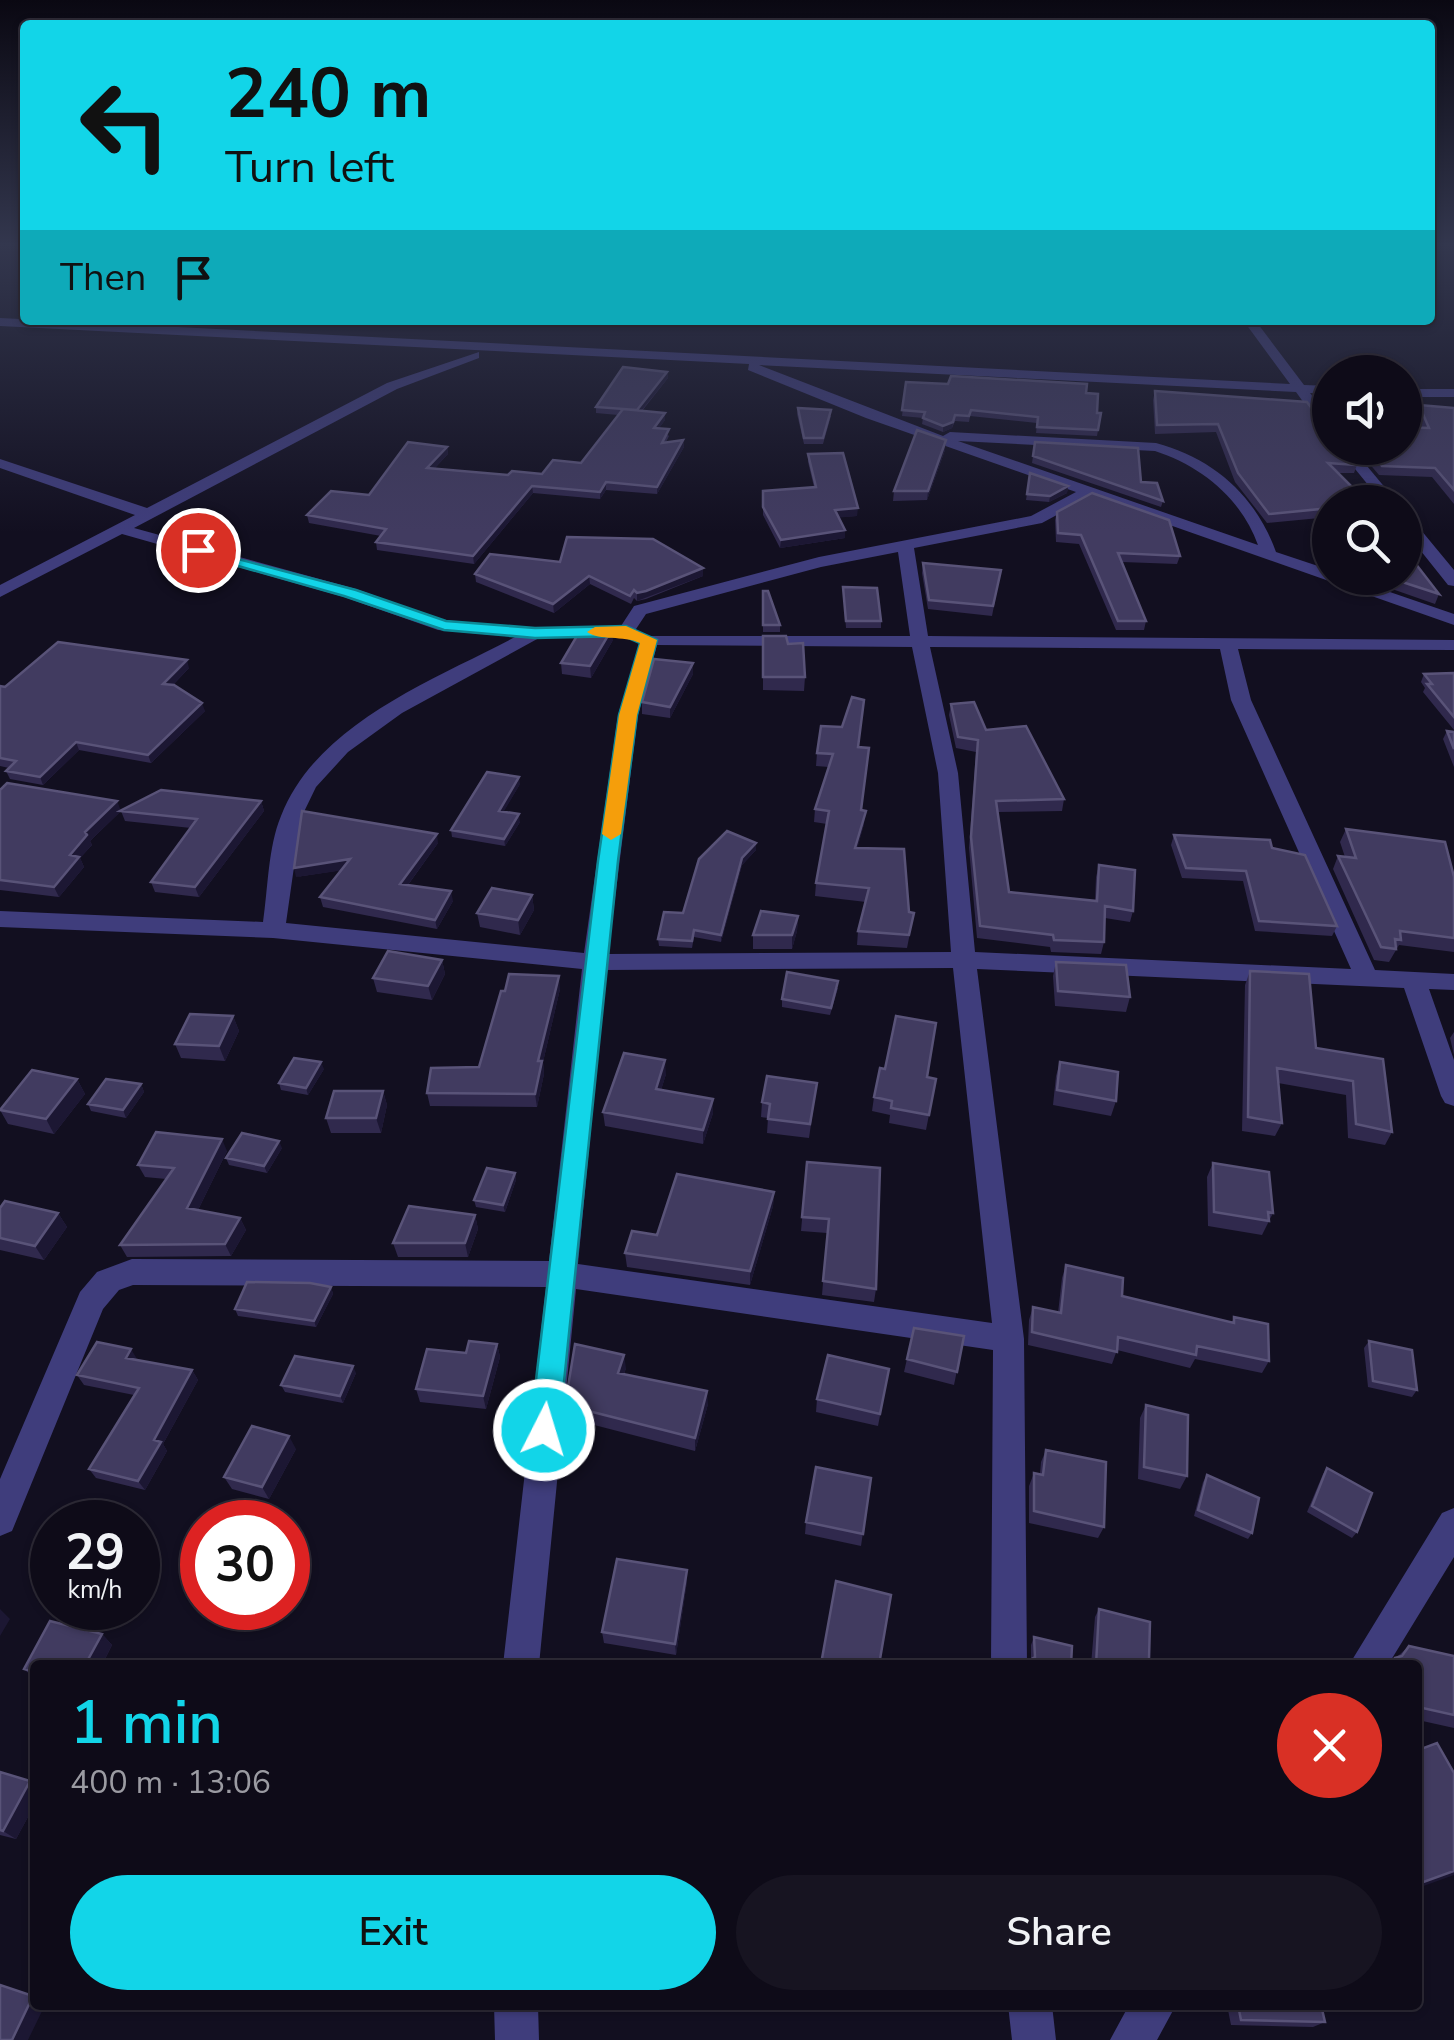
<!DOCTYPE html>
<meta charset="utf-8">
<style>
:root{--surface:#0e0b18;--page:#171421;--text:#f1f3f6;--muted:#9b9ba2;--line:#2e2b37;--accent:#12d5e8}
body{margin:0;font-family:"Nunito Sans",sans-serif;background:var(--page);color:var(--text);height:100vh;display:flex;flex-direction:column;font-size:38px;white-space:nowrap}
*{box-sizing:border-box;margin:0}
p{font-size:32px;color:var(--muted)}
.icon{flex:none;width:55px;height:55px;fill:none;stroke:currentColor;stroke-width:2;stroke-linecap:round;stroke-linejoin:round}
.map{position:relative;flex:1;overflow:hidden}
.details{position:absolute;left:30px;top:1660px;width:1392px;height:350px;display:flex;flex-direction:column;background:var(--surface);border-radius:10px;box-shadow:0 2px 8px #0004,0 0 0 2px var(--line)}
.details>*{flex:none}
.top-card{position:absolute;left:20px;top:20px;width:1415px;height:305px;border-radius:10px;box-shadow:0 2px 8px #0004,0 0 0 2px var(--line);background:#12d5e8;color:#111;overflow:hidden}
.tools{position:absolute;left:1312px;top:355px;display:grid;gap:20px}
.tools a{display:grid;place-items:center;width:110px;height:110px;border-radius:50%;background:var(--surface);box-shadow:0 2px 8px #0004,0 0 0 2px var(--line);font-size:50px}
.speed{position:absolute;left:30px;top:1500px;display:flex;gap:20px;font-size:50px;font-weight:700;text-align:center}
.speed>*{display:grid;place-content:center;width:130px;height:130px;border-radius:50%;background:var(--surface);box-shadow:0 2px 8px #0004,0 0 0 2px var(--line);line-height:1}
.speed small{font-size:25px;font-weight:400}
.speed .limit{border:15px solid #d22;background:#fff;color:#111}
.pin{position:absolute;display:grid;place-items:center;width:85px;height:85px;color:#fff;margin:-42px;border:5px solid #fff;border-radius:50%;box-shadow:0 2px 10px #0007}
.me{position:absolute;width:110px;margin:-55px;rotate:5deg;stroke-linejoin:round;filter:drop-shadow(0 0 8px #0008)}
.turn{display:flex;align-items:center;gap:35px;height:210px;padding:0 40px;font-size:45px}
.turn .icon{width:130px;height:130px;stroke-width:2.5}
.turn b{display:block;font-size:70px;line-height:85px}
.then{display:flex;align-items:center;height:95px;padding:0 40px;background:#0003;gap:20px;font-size:38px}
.round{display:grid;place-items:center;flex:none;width:105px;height:105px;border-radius:52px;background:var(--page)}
.head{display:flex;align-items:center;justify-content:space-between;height:170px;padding:0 40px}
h1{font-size:60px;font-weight:600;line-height:75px;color:var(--accent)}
.button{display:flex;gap:20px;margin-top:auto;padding:20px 40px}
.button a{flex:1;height:115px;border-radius:60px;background:var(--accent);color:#111;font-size:40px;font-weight:600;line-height:115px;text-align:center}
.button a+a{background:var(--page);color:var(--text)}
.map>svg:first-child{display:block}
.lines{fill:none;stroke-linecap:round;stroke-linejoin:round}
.street{fill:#3f3d7c;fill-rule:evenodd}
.wall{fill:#30294d}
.shaded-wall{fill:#1c1733}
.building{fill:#413b60;stroke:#595378;stroke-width:2.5}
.route{fill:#12d5e8;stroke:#0c8a97;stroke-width:2.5}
.slow{fill:#f59e0b}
</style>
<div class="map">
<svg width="1454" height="2040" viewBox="0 0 1454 2040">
<rect width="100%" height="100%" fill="#120f20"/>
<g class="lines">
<path class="street" d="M0 318 1290 384 1243 320H1255L1304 385 1330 386V394L1310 393 1330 419V433L1325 432 1296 392 759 365 943 436 950 432 1156 443C1213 458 1256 496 1276 552L1330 570V578H1349L1454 614V625L1090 497 1042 523 914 548 928 636 1454 640V650L1238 649 1251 700 1375 970 1454 974V990L1429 989 1454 1060V1106L1445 1103 1441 1096 1404 988 977 969 1024 1339 1027 1665H991L993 1350 576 1289 539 1665H503L546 1287 133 1285 119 1290 103 1309 12 1531 0 1536V1479L80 1292 97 1272 132 1259 549 1261 582 969 273 938 0 927V911L263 922C268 889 268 847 281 816 317 723 434 680 515 637L438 630 344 597 122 534 0 597V585L135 515 0 468V459L147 508 387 383 479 352V358L397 389 134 528 356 589 446 621 535 628 621 626 634 606 819 557 1031 516 1076 492 866 418 748 370 749 364 0 326ZM958 441 1155 451C1201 466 1241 498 1258 545ZM898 552 910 636H643L618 715 584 953 286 923 301 818 316 787 348 752 402 713 539 638 626 636 632 635 646 614 821 567ZM657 645 912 647 938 773 951 952 608 954 638 715ZM930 647 1220 649 1231 700 1351 969 975 952 958 773ZM953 968 992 1323 578 1264 606 970Z
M1405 389H1454V397H1405Z
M1338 448H1352L1397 502H1382Z
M1405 516 1411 518 1454 570V586L1448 585 1405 531Z
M1454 1508V1557L1388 1665H1349L1442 1513Z
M494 2005H538L539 2040H495Z
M1008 2005H1052L1056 2040H1012Z
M1129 2005H1176L1157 2040H1110Z"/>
</g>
<path class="wall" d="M667 372 668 378 642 411 665 413V420L659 428 669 436 666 442 683 440 684 447 657 494 606 490 600 499 533 493 474 564 377 550 376 542 381 536 309 523 307 515 369 495 447 447 448 454 434 469 508 475 542 474 581 463 618 415 596 413V407Z
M906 382 1086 393 1097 413H1101L1097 436 1036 433 1037 423 970 416 969 422 955 421 952 428 943 432 922 424 923 418 902 416Z
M1155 391 1330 448 1357 465 1354 473H1337L1330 502V517L1267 523 1235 482 1216 432 1155 434 1153 400Z
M1419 405 1454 408V504L1432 477 1379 475 1356 448H1405L1422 427 1416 414Z
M798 408 831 416 823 444H804L797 414Z
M1035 442 1141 482 1163 501 1161 507 1032 463Z
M945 450 927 500 893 501 894 491Z
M808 454 857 516 839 517 845 538 780 548 763 515V491L814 487 808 462Z
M1030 473 1068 486 1067 493 1049 502 1026 500Z
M1057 512 1180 556 1177 564 1122 562 1146 621 1144 630H1116L1079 544 1056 542 1055 520Z
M560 562 703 568V576L646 599 637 601 634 598 631 604 590 584 554 613 476 582 475 574Z
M923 563 1001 570 992 616 928 609 922 573Z
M1370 578H1405L1439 594 1435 604 1372 582Z
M843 587 881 621V628H846Z
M763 591 780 625V632H763Z
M763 636 788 644 805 677 804 691 763 690Z
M613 640 591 678 562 674 561 663Z
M693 663V674L670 718 642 714V702Z
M189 668 173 685 205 711 151 763 79 750 43 785 10 779 6 771 9 768 0 766V686Z
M1454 673V730L1423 692 1425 688 1421 682 1424 674Z
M951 704 986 730 1064 799 1062 811 997 812 1009 892 1095 901 1096 877 1099 865 1133 911 1130 922 1105 918 1104 942 1101 954 1051 952 1050 947 977 938 969 848 976 752 956 748 949 715Z
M1447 731 1454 732V767L1443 739Z
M859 747 862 810 864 824 857 848 909 912 914 913 907 948 857 945 858 931 866 902 815 896 816 883 827 824 814 822 815 809 829 767 816 766 817 753Z
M520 784 503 812 520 822 505 846 452 837 451 830Z
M0 790 117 801 120 811 261 801 264 811 199 897 155 892 151 882 191 828 125 821 121 811 90 841 92 845 80 858 84 867 59 897 0 890Z
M1346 829 1454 877V952L1399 945 1389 962 1374 960 1333 869 1338 856 1345 857 1340 842Z
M1174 835 1272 848 1337 926 1332 936 1255 931 1243 881 1182 878 1171 845Z
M438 843 408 885 453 901 437 929 323 907 320 897 342 870 296 877Z
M756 843V850L742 865 721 942 694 937 692 948 659 946 658 939 683 913Z
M532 895 534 910 520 935 480 927 477 913Z
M798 916 797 931 792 949H753V935Z
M442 960 445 974 432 1000 377 992 373 978Z
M1056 962 1130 997 1126 1012 1055 1006 1053 976Z
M1250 971 1316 1048 1383 1059 1392 1132 1385 1145 1348 1138 1346 1095 1278 1083 1282 1123 1275 1136 1242 1131 1245 985Z
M838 988 830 1015 782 1007V999Z
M560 989 543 1062 544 1074 537 1107 430 1106 427 1093 479 1067Z
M233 1016 239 1031 225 1061 181 1058 175 1044Z
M1454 1032V1055L1450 1038Z
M1060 1062 1116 1101 1111 1116 1053 1105 1056 1076Z
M324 1069 308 1095 281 1090 279 1083Z
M666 1074 661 1090 713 1113 703 1144 605 1126 603 1112Z
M927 1077 936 1079 926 1130 889 1123 890 1115 872 1111 874 1097Z
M77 1079 85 1094 54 1134 8 1124 0 1110V1109Z
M817 1083 809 1138 767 1133 768 1118 761 1117 762 1102Z
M141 1084 144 1092 126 1118 91 1111 88 1104Z
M383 1091 387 1105 381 1133H331L326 1118Z
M282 1148 267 1173 229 1165 226 1158Z
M227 1151 198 1210 240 1218 246 1230 231 1256 127 1257 120 1245 166 1179 145 1177 138 1165Z
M807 1162 876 1289 874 1302 822 1295 827 1233 801 1231Z
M1213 1163 1273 1213 1262 1235 1208 1226 1207 1177Z
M515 1173 516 1180 505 1212 476 1207 474 1200Z
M774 1192 773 1206 750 1285 627 1267 625 1253 657 1235Z
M0 1208 58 1213 67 1227 44 1260 0 1250Z
M475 1215 478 1229 468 1257H398L393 1243Z
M1066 1265 1122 1296 1232 1322 1234 1317 1269 1361 1262 1373 1195 1359 1190 1368 1117 1350 1112 1364 1028 1345 1029 1320 1033 1307 1058 1313 1062 1278Z
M331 1287 333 1294 316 1327 238 1316 235 1309Z
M914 1328 964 1336 954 1385 904 1372Z
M1369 1341 1417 1390 1412 1397 1368 1387 1364 1348Z
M497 1344 500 1357 486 1409 420 1402 416 1389 466 1353Z
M137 1359 136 1360 192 1370 198 1380 163 1444 167 1451 145 1490 96 1478 89 1469 134 1395 84 1385 77 1375Z
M626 1368 624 1374 708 1404 695 1451 567 1418 565 1405Z
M889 1369 878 1426 816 1412 817 1399Z
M356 1373 343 1403 285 1392 281 1385Z
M1146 1405 1187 1476 1180 1489 1138 1479 1140 1418Z
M296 1449 269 1499 232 1489 224 1477Z
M1046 1450 1104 1527 1098 1538 1029 1523V1486L1034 1473 1040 1474 1041 1462Z
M1327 1468 1357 1532 1352 1538 1307 1512 1323 1474Z
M1207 1475 1252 1533 1248 1539 1194 1516 1203 1482Z
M871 1478 861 1546 805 1534 806 1522Z
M687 1570V1581L676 1655 604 1643 602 1632Z
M1099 1609 1149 1659 1179 1665H1091L1095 1617Z
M50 1621 102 1634 112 1645 102 1665H35V1679L24 1669Z
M1034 1637 1071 1665H1026L1031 1659V1645Z
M1409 1646 1454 1656V1728L1418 1720V1665H1388Z
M0 1772 30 1781 35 1785V1804L16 1839 0 1835Z
M1227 2005H1321L1325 2022 1313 2027 1231 2025Z"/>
<path class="shaded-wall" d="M667 372 668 378 637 416V410Z
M665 413V420L654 435V428Z
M955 415 952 428 943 432V426Z
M683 440 684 447 657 494V487Z
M946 440 945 450 927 500 928 491Z
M447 447 448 454 428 475 427 468Z
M606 482V490L600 499V492Z
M532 486 533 493 474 564 473 556Z
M1068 486 1067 493 1049 502 1050 496Z
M858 508 857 516 835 518V510Z
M845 530V538L780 548 781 540Z
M703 568V576L637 601V593Z
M589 576 590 584 554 613 553 604Z
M612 629 613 640 591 678 590 666Z
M187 660 189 668 166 692 163 684Z
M693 663V674L670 718V707Z
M202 703 205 711 151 763 148 755Z
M76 742 79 750 43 785 40 777Z
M519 777 520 784 500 818 499 811Z
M117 801 121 811 90 841 92 845 80 858 84 867 59 897 54 887 70 855 85 832Z
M261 801 264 811 199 897 195 887Z
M866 811 864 824 854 861 855 848Z
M519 814 520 822 505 846 504 839Z
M437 834 438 843 402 893 400 884Z
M756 843V850L742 865 721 942V935L742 858Z
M350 859 352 869 296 877 294 868Z
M451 891 453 901 437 929 435 920Z
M532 895 534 910 520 935 518 920Z
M798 916 797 931 792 949V935Z
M442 960 445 974 432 1000 428 986Z
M559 976 560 989 543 1062 544 1074 537 1107 535 1094 538 1061Z
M233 1016 239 1031 225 1061 219 1046Z
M665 1060 666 1074 657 1103 656 1089Z
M321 1062 324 1069 308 1095 306 1088Z
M77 1079 85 1094 54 1134 46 1119Z
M141 1084 144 1092 126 1118 123 1110Z
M383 1091 387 1105 381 1133 376 1118Z
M713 1099V1113L703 1144V1130Z
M222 1139 227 1151 193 1220 187 1208Z
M279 1141 282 1148 267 1173 264 1166Z
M515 1173 516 1180 505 1212 503 1205Z
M774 1192 773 1206 750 1285V1271Z
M58 1213 67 1227 44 1260 35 1246Z
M475 1215 478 1229 468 1257 465 1243Z
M240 1218 246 1230 231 1256 225 1244Z
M331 1287 333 1294 316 1327 314 1321Z
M497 1344 500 1357 486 1409 483 1396Z
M131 1349 137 1359 132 1367 126 1358Z
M624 1355 626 1368 620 1386 618 1373Z
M353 1366 356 1373 343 1403 340 1396Z
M192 1370 198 1380 163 1444 167 1451 145 1490 138 1481 154 1440Z
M707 1391 708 1404 695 1451V1438Z
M289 1436 296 1449 269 1499 262 1487Z
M687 1570V1581L676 1655 675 1644Z
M0 1609 10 1619 0 1636Z
M102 1634 112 1645 102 1665H85Z
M30 1781 35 1785V1804L16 1839 3 1831Z
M1454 1871V1875L1418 1888V1884Z
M33 1996 35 1997V2005H45L28 2040H12Z"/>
<path class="building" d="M623 367 667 372 637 410 596 407Z
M951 376 1087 384 1086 393 1098 394 1097 413H1101L1098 430 1037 427 1038 417 971 410 969 416 955 415 953 422 943 426 923 418 925 412 902 410 906 382 948 384Z
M1155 391 1307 402 1325 426 1330 427V448H1343L1357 465 1328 463 1367 502H1330V508L1269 514 1238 473 1218 424 1157 425Z
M1419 405 1454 408V490L1435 468 1382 466 1367 448H1405V427L1429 428Z
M798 408 831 410 823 438H804Z
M623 409 665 413 654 428 669 429 662 443 683 440 657 487 606 482 600 492 532 486 473 556 376 542 386 529 307 515 331 491 369 495 408 442 447 447 427 468 508 475 512 471 542 474 553 460 581 463Z
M917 430 946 440 928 491H894Z
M1035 442 1138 448 1141 482 1157 483 1163 501 1033 456Z
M843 453 858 508 835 510 845 530 781 540 763 507V491L816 487 808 454Z
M1030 473 1068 486 1050 496 1027 494Z
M1092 493 1169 520 1180 556 1118 553 1146 621H1118L1081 535 1058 533 1057 512Z
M567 537 653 539 703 568 646 591 637 593 634 590 630 596 589 576 553 604 475 574 490 554 560 562Z
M1405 550 1439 594 1390 578H1405Z
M923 563 1001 570 993 606 929 600Z
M843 587 877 588 881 621H846Z
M763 591H768L780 625H763Z
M581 629H612L590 666 561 663Z
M763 636H786L788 644 803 643 805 677H763Z
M58 642 187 660 163 684 174 685 202 703 148 755 76 742 40 777 6 771 16 761 0 758V686L5 687Z
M654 659 693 663 670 707 642 702Z
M1454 673V717L1427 684H1432L1424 674Z
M852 697 864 700 858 747 869 748 861 810 866 811 855 848 904 849 909 912 914 913 909 935 858 931 869 888 816 883 829 811 815 809 833 754 817 753 821 726 842 727Z
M974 702 986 730 1026 726 1064 799 996 801 1009 892 1097 901 1099 865 1135 870 1133 911 1105 906 1104 942 1054 940 1053 935 980 926 971 837 978 740 958 737 951 704Z
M1447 731 1454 732V749Z
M487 772 519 777 499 811 519 814 504 839 451 830Z
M7 783 117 801 85 832 87 835 70 855 79 857 54 887 0 880V790Z
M161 790 261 801 195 887 151 882 197 819 120 811Z
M302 811 437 834 400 884 451 891 435 920 320 897 350 859 294 868Z
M1346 829 1445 842 1454 877V938L1400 931 1401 940 1395 939 1396 949 1381 947 1338 856 1356 858Z
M727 831 756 843 742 858 721 935 694 930 692 941 658 939 664 912 683 913 699 859Z
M1174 835 1270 840 1272 848 1305 855 1337 926 1259 921 1246 871 1186 868Z
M492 888 532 895 518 920 477 913Z
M761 911 798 916 792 935H753Z
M388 951 442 960 428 986 373 978Z
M1056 962 1126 965 1130 997 1058 991Z
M1250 971 1309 974 1316 1048 1383 1059 1392 1132 1356 1124 1353 1081 1277 1068 1282 1123 1248 1117Z
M787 972 838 981 831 1008 782 999Z
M509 974 559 976 538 1061H542L535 1094 427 1093 431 1068 479 1067 501 991H505Z
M190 1014 233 1016 219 1046 175 1044Z
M896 1016 936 1023 927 1077 936 1079 929 1115 891 1108 892 1101 874 1097 880 1068 885 1069Z
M624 1053 665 1060 656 1089 713 1099 703 1130 603 1112Z
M294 1058 321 1062 306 1088 279 1083Z
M1060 1062 1118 1072 1116 1101 1057 1090Z
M32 1070 77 1079 46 1119 0 1110Z
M767 1076 817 1083 810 1124 768 1119 770 1104 762 1102Z
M106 1079 141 1084 123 1110 88 1104Z
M334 1091H383L376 1118H326Z
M156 1132 222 1139 187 1208 240 1218 225 1244 120 1245 174 1168 138 1165Z
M242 1133 279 1141 264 1166 226 1158Z
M807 1162 880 1168 876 1289 823 1281 829 1219 802 1217Z
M1213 1163 1269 1172 1273 1213 1268 1212 1269 1221 1214 1212Z
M487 1168 515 1173 503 1205 474 1200Z
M677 1174 774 1192 750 1271 625 1253 632 1231 657 1235Z
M5 1201 58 1213 35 1246 0 1238V1208Z
M409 1206 475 1215 465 1243H393Z
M1066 1265 1123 1278 1122 1296 1234 1323V1317L1268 1324 1269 1361 1197 1346 1196 1355 1118 1337 1117 1352 1032 1332 1033 1307 1061 1313Z
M247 1282 310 1283 331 1287 314 1321 235 1309Z
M914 1328 964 1336 957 1372 907 1359Z
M469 1341 497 1344 483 1396 416 1389 427 1349 466 1353Z
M1369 1341 1412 1350 1417 1390 1373 1381Z
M97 1342 131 1349 126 1358 192 1370 154 1440 161 1442 138 1481 89 1469 139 1388 77 1375Z
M575 1344 624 1355 618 1373 707 1391 695 1438 565 1405Z
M828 1355 889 1369 880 1414 817 1399Z
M295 1356 353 1366 340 1396 281 1385Z
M1146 1405 1188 1415 1187 1476 1144 1467Z
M252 1426 289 1436 262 1487 224 1477Z
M1046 1450 1106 1462 1104 1527 1034 1511V1473L1043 1475Z
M816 1467 871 1478 863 1534 806 1522Z
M1327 1468 1372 1493 1357 1532 1312 1506Z
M1207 1475 1259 1498 1252 1533 1198 1510Z
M617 1559 687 1570 675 1644 602 1632Z
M836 1581 891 1595 879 1665 858 1661 857 1665 821 1664Z
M1099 1609 1150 1622 1149 1659 1179 1665H1096Z
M50 1621 102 1634 85 1665H35V1672L24 1669Z
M1034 1637 1072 1646 1071 1665H1028V1661L1035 1657Z
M1409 1646 1454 1656V1715L1418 1707V1665H1396L1395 1658 1402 1656Z
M1437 1743 1454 1773V1871L1418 1884V1750Z
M0 1772 30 1781 3 1831 0 1830Z
M0 1985 33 1996 12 2040H0Z
M1238 2005H1321L1325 2022 1241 2020Z"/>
<linearGradient id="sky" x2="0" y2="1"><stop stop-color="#0a0812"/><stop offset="0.46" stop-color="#33374e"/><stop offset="1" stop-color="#33374e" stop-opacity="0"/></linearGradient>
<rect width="1454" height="532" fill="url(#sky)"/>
<path class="route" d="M192 547 356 590 446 621 535 628 626 626 657 640 637 715 618 861 559 1430 555 1440 544 1444 534 1440 530 1430 598 861 619 715 640 643 624 636 535 638 444 630 344 596 192 553Z"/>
<path class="slow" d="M626 626 657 640 637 715 621 834 611 840 602 834 619 715 640 643C623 635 600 641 587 632L595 627Z"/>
</svg>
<div class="tools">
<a><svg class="icon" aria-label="sound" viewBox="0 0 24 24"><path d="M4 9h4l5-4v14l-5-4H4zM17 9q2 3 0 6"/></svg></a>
<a><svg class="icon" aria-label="search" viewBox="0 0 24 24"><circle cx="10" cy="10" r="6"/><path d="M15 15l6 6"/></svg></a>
</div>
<div class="speed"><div>29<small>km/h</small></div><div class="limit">30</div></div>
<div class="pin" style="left:198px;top:550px;background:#d93025"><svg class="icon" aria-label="arrive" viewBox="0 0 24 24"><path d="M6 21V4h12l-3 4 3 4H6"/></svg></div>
<svg class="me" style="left:544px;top:1430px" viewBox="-20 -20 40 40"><circle r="17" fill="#12d5e8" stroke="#fff" stroke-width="3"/><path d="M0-11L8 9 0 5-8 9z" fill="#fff"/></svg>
<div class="top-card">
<div class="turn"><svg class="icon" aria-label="left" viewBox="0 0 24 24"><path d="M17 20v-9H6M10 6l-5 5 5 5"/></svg><div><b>240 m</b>Turn left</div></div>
<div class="then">Then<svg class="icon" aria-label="arrive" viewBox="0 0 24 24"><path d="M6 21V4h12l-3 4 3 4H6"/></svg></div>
</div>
<section class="details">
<div class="head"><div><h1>1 min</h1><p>400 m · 13:06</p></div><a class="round" style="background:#d93025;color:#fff"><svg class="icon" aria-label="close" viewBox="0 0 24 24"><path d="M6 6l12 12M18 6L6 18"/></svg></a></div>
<div class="button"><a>Exit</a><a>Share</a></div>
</section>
</div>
